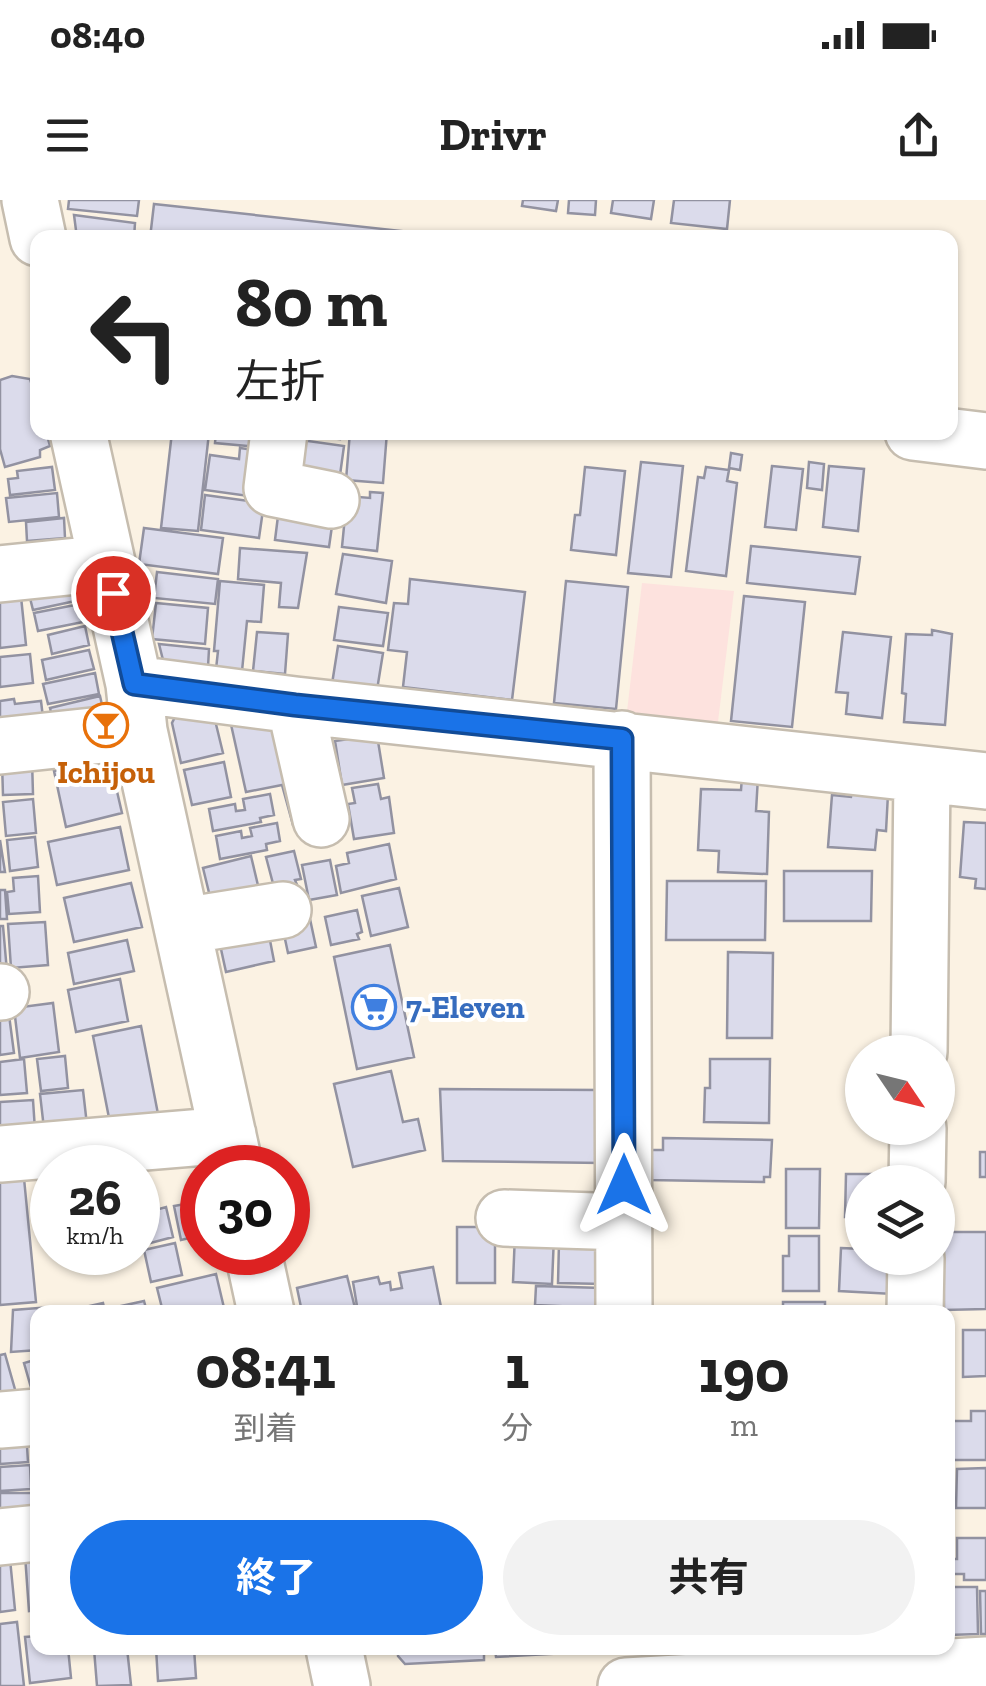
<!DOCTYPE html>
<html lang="ja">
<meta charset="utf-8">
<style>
:root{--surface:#fff;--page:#f2f2f2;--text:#222;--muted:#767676;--accent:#1a73e8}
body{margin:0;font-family:"Zilla Slab","Noto Sans JP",serif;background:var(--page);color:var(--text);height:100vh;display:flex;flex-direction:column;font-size:38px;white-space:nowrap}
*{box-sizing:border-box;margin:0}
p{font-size:32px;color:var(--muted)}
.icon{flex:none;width:55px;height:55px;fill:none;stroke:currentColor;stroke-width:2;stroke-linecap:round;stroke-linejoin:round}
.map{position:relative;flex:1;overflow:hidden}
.details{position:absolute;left:30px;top:1105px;width:925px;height:350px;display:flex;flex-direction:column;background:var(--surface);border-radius:20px;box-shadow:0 2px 8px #0004}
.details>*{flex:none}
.hud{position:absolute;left:30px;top:30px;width:928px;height:210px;border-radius:20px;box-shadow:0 2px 8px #0004;background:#fff;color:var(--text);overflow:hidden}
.needle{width:65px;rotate:125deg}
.tools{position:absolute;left:845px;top:835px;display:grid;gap:20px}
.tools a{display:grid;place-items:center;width:110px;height:110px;border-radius:50%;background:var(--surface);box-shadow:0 2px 8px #0004;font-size:50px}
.speed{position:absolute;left:30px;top:945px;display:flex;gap:20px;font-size:50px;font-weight:700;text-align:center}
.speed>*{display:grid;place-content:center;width:130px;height:130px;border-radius:50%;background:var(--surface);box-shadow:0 2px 8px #0004;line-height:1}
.speed small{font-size:25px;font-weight:400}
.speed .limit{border:15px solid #d22;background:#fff;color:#111}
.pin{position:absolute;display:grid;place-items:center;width:85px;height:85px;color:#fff;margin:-42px;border:5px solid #fff;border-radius:50%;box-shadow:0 2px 10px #0007}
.me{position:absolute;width:110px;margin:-55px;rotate:0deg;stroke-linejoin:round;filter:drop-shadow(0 0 8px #0008)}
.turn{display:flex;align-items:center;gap:35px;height:210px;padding:0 40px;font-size:45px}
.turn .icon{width:130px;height:130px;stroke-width:2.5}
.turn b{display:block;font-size:70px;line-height:85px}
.eta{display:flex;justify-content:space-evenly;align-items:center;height:170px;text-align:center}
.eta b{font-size:60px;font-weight:700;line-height:70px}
.action{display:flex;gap:20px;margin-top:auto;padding:20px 40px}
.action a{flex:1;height:115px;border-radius:60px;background:var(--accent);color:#fff;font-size:40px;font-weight:700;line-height:115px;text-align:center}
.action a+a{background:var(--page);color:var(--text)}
.status{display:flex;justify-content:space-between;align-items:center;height:70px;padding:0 50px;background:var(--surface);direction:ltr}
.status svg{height:28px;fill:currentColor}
header{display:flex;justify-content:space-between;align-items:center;height:130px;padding:0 40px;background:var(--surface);font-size:45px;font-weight:700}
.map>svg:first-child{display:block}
.industrial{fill:#fde2de}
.building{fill:#dbdbeb;stroke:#9292a1;stroke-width:2.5}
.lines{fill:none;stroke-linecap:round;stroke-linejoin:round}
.minor-casing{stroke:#c6bdaf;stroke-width:60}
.minor{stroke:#fff;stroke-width:55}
.route-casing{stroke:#114b97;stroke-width:25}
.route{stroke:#1a73e8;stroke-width:18}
.labels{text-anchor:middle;stroke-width:8;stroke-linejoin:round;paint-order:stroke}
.food-label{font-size:32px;font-weight:bold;fill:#c56008;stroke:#fff}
.shop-label{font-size:32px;font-weight:bold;fill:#366cbe;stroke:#fff;text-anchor:start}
</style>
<div class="status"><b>08:40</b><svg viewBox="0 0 49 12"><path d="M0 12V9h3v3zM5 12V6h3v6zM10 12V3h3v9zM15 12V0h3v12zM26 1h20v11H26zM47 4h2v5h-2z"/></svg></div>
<header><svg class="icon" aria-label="menu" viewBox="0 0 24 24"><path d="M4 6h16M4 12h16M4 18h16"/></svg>Drivr<svg class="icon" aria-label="share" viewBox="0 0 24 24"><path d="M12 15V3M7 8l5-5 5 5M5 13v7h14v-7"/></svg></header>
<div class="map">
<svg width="986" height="1486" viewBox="0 0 986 1486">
<rect width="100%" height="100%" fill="#fbf2e3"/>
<path class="industrial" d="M642 383 734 391 717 530 626 520Z"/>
<path class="building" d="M69 0H139L137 16 68 9Z
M523 0H558L556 11 522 6Z
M569 0H596L595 15 568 13Z
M613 0H654L651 19 611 13Z
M674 0H730L727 29 671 23Z
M154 4 411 32 410 38H150Z
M74 15 135 23 134 38H77Z
M12 176 30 179 38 203V232H46L50 246 40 250V257L5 267 0 249V180Z
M172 232 209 233 198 331 161 328Z
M216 232H272L271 248 215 243Z
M323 232H341L340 239 322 237Z
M350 232H387L383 283 346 280Z
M301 240 344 246 340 275 297 270Z
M240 248 269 252 263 298 205 290 210 255 239 259Z
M731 253 742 255 740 270 729 268Z
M641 262 683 266 671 377 628 373Z
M809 262 824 264 822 290 807 288Z
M772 266 803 269 796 330 765 327Z
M829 266 864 269 858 331 823 327Z
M52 267 55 290 10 295 8 279 18 278 17 271Z
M585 267 625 271 616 355 571 350 575 315H580Z
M706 267 729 270 727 281 737 283 726 376 686 371 698 277 704 278Z
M370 292 383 293 377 351 342 347 347 296 370 298Z
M57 293 59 317 9 322 6 298Z
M205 295 264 303 259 338 201 330Z
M334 312 329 347 275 340 278 316Z
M64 318 65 338 27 341 26 322Z
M144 328 223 338 218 374 139 364Z
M751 346 860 357 855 394 747 383Z
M240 348 307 353 298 408 279 407 281 383 238 379Z
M343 354 392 361 386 403 336 394Z
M157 372 218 379 215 404 154 398Z
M410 379 525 392 512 500 403 487 407 452 388 450 394 403 408 404Z
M75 380 80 400 33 410 28 390Z
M220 381 264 385 261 422 247 421 242 471 216 469 218 451H214Z
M566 381 628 387 616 509 554 503Z
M20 387 26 445 0 448V390Z
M744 396 805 402 792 527 731 521Z
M156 403 208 408 205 444 152 439Z
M80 404 83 422 38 431 34 413Z
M339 407 388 413 383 446 334 440Z
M85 426 89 445 52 454 48 435Z
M932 430 952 434 945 525 904 522 906 494 902 493 906 434 932 435Z
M257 432 288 434 285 474 253 471Z
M843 432 891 437 882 518 846 514 848 493 836 492Z
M159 444 209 449 208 467 164 464Z
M338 446 383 453 377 490 332 484Z
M89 450 94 469 46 480 42 460Z
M30 454 33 483 0 487V457Z
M95 473 99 494 48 504 43 484Z
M100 496 105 518 55 529 50 508Z
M14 499 15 504 41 501 44 526 0 531V501Z
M176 515 214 516 223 553 181 563 172 523Z
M230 520 291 528 311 622 293 625 282 585 246 592Z
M377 535 384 578 342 585 335 541Z
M106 544 122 613 66 627 54 571 65 569 62 555Z
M32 560 33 594 3 595 2 562Z
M224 562 231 597 192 605 184 570Z
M742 577H758L756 611 769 612 767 674 718 672 719 651 698 650 701 589 741 590Z
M378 584 381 599 389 597 394 633 354 639 348 604 355 603 352 588Z
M852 592 888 594 886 631 877 630 875 650 828 647 832 595 851 597Z
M270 594 274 615 260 618 261 622 213 631 209 609 235 604 236 611 245 610 243 599Z
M33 599 36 633 6 636 3 602Z
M964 622 986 623V689L975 688 976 679 960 677Z
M277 623 280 641 266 644 267 650 220 659 216 636 241 631 242 638 252 636 250 628Z
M120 627 129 670 57 685 48 642Z
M35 637 38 667 10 671 7 640Z
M0 640 5 672H0Z
M389 644 396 679 341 693 336 666 349 663 347 653Z
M294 651 301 679 295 680 297 685 276 695 266 657Z
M251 656 261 698 213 709 203 668Z
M330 660 337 695 309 700 302 665Z
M784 671H872L871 721H784Z
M38 676 40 712 9 714 7 692 14 691 13 678Z
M667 681H766L765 740H666Z
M131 683 142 727 74 742 64 698Z
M399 688 408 727 371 736 362 696Z
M0 690H5L7 719H0Z
M357 710 362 732 357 734 359 739 331 745 325 717Z
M310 719 316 747 288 753 282 725Z
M45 722 48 765 11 768 8 724Z
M0 726H3L7 772H0Z
M268 730 274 761 226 772 219 740Z
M127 740 134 771 74 784 68 753Z
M390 745 414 857 357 869 334 757Z
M728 752 773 753 772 838H727Z
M120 779 128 821 76 832 68 790Z
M53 803 59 852 20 858 14 808Z
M9 815 14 853 0 855V816Z
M141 826 158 914 110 923 93 836Z
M65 856 68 888 41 891 37 859Z
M24 859 27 893 0 895V862Z
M710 859H770L769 923 704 922 705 888H710Z
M391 871 403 922 418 919 425 950 353 967 334 884Z
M440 889 602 890V963L443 961Z
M83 890 87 925 44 929 40 894Z
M33 900 35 930 0 933V902Z
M663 938 772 940 770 977H764V982L650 980V950H663Z
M980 952H986V977H980Z
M23 968 36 1102 0 1105V970Z
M786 969H820L819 1028H786Z
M846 974H896V982H862V1017H845Z
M202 1001V1035L181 1040 174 1006Z
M166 1007 173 1037 143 1045 138 1015Z
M457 1027H495V1083H457Z
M943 1032H986V1109L944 1110Z
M515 1034 554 1036 552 1084 513 1082Z
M789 1036H819V1091H783V1056H789Z
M175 1043 182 1075 151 1082 144 1050Z
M559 1043 603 1048V1084L558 1083Z
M841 1048 862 1049V1058L894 1060 893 1094 839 1091Z
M433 1067 442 1112H358L353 1082 378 1077 380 1084 390 1082 391 1090 402 1088 399 1073Z
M216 1074 225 1112H163L157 1088Z
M347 1076 356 1112H302L297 1088Z
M536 1086 602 1088 601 1108 535 1105Z
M144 1101 147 1112H113L112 1108Z
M783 1102H825V1112H783Z
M103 1103 105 1112H63Z
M51 1107V1112H38V1150L11 1152 13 1110Z
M963 1130H986V1176L963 1177Z
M5 1154 16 1193 0 1198V1155Z
M38 1159V1197L34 1198 24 1163Z
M971 1211H986V1260H948V1232H952L953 1221H971Z
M26 1230 28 1262 0 1264V1232Z
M30 1265 31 1289 0 1291V1267Z
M986 1268V1308H956L957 1269Z
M0 1293H38V1317L0 1318Z
M957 1338H986V1380H964V1374H953V1359H957Z
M9 1349 15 1410 0 1412V1351Z
M38 1354V1410L29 1411 25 1355Z
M948 1387H977L978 1434 948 1435Z
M980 1391H986V1434H981Z
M17 1422 24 1486H0V1424Z
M38 1436V1448H68L71 1478 30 1483 25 1437Z
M127 1448 131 1485 97 1486 94 1449Z
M156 1448H194L196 1478 158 1481Z
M398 1448H484V1460L405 1464 398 1456Z
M495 1448H603V1451L496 1457Z
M648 1448H705V1449L648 1451Z"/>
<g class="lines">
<defs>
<path id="minor" d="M30 0 38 38
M78 232 134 484 139 531 235 968
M279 232 272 288 331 300
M913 232 986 241
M0 374 107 363
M134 484 295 505 986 581
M295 505 321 619
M622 539 624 1112
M0 546 139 531
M183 726 283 710
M0 792H1
M919 852 922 574
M0 954 228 935
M917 982 918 928
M504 1018 624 1022
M253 1052 266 1112
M915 1112 916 1058
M0 1220 38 1217
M0 1337 38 1333
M334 1448 342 1486
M626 1486 986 1465"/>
</defs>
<use href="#minor" class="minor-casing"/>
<use href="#minor" class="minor"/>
</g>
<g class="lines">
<defs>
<path id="route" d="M113 393 134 484 295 505 622 539 624 985"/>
</defs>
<use href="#route" class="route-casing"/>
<use href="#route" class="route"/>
</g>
<defs>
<symbol id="bar-ring" viewBox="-11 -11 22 22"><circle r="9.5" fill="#fff" stroke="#e8710a" stroke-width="1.5"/><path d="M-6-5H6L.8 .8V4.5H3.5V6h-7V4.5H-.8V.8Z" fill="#e8710a"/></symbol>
<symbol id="supermarket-ring" viewBox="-11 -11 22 22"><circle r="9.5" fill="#fff" stroke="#3f7fe0" stroke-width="1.5"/><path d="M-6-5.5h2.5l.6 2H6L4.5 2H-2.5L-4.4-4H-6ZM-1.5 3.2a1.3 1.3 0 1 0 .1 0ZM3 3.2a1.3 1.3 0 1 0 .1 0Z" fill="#3f7fe0"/></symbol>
</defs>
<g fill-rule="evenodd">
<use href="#bar-ring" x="81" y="500" width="50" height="50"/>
<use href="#supermarket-ring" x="349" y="782" width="50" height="50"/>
</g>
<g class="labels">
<g class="food-label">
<text x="106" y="583">Ichijou</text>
</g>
<g class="shop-label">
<text x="406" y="818">7-Eleven</text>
</g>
</g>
</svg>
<div class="tools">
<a><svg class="needle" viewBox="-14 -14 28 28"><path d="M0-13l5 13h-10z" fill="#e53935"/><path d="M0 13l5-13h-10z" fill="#767676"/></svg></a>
<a><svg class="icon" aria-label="layers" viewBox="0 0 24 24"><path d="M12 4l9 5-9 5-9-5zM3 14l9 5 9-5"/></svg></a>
</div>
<div class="speed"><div>26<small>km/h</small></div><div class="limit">30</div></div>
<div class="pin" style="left:113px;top:393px;background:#d93025"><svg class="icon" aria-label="arrive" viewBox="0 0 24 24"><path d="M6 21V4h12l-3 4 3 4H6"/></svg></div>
<svg class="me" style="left:624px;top:985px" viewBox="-20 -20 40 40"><path d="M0-17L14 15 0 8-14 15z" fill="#1a73e8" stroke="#fff" stroke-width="4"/></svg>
<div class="hud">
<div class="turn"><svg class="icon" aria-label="left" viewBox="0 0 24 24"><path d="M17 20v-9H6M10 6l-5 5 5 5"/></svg><div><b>80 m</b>左折</div></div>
</div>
<section class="details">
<div class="eta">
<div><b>08:41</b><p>到着</p></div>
<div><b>1</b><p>分</p></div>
<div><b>190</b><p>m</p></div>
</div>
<div class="action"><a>終了</a><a>共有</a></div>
</section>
</div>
